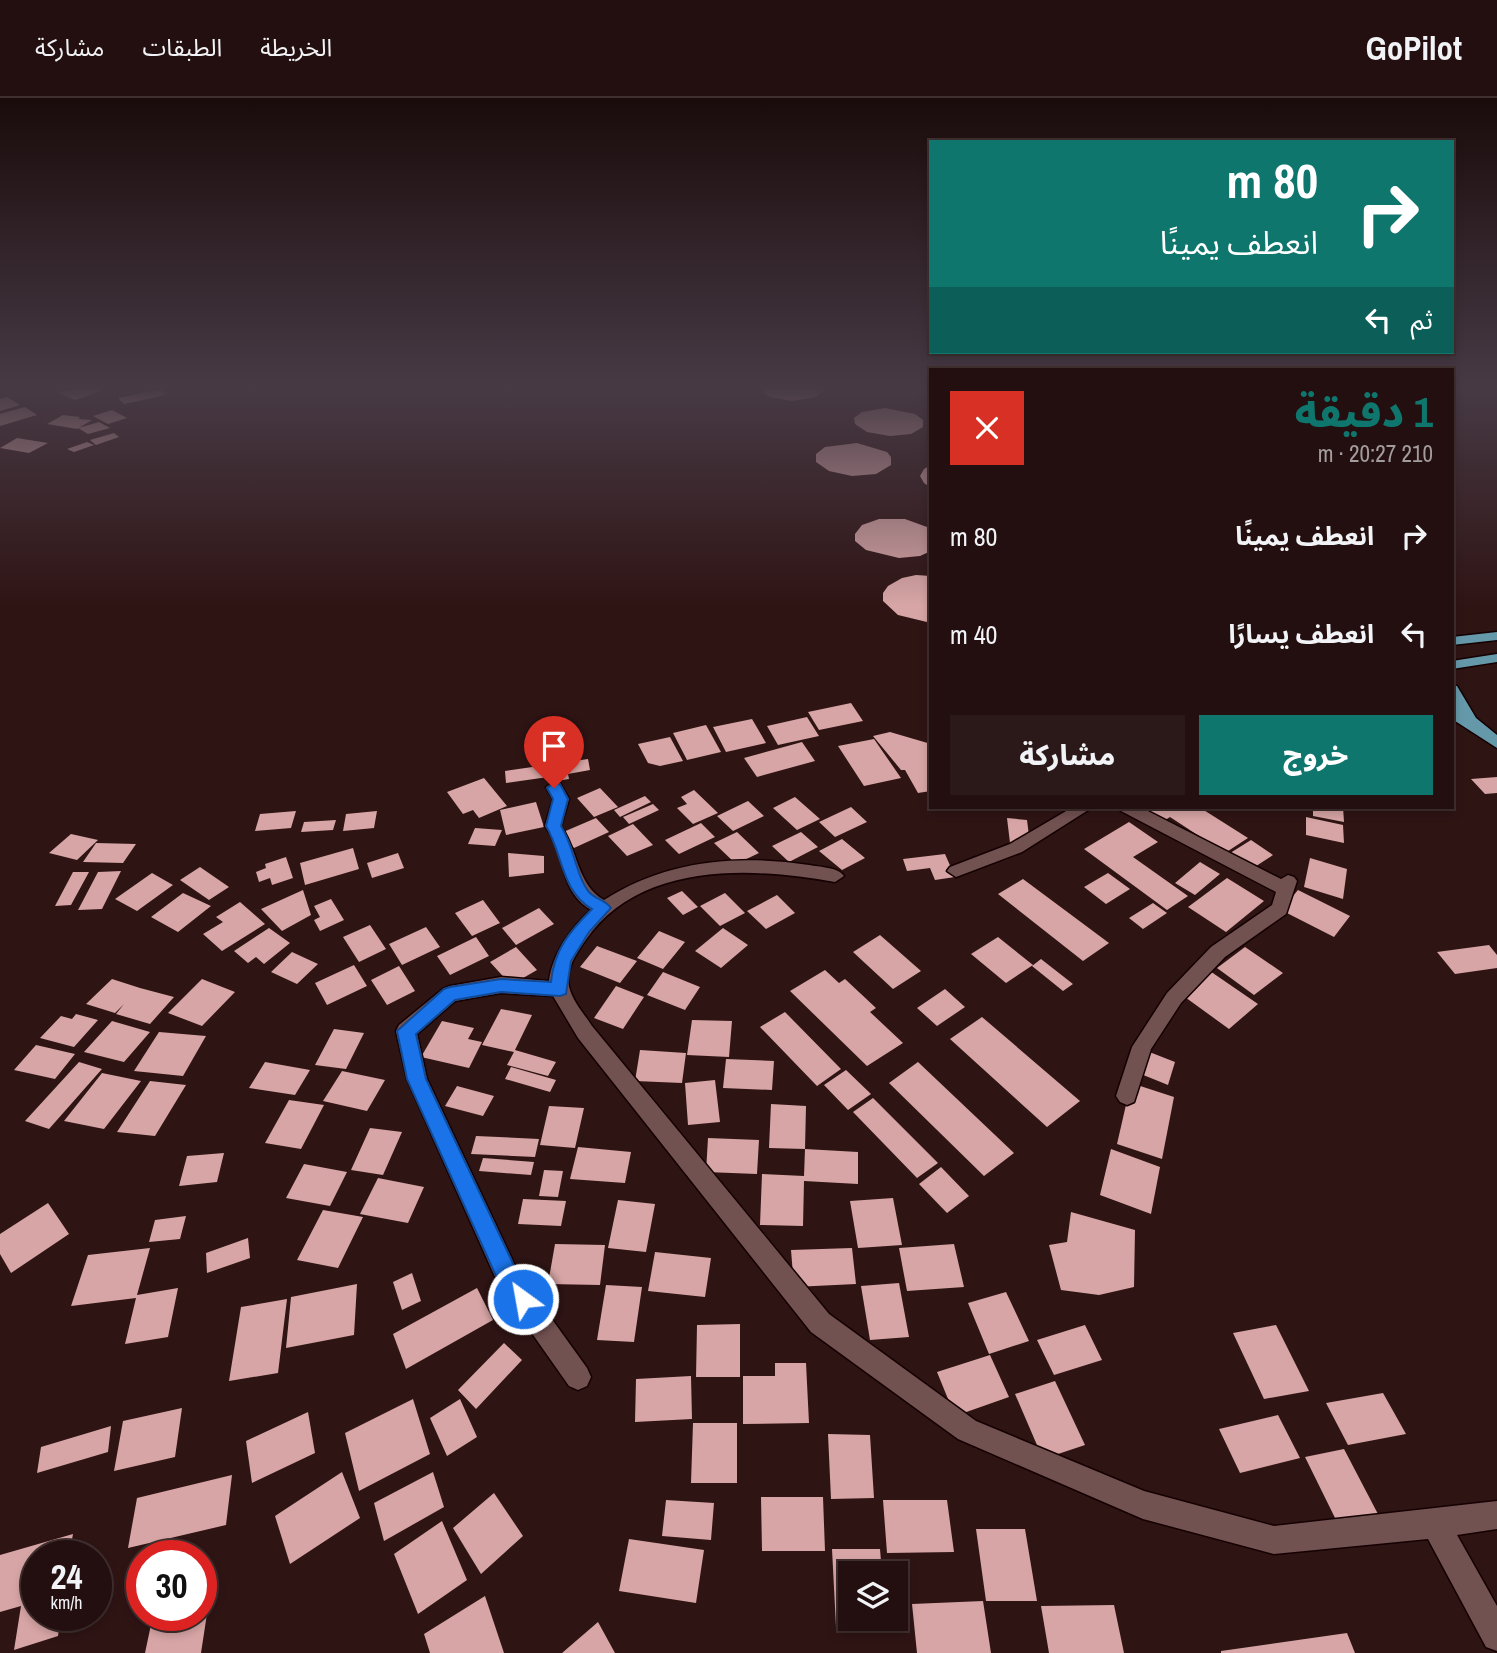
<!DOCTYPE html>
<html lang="ar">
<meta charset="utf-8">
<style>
:root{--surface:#230f0f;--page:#2b1818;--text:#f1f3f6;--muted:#a39c9e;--line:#402f2f;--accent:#0f766e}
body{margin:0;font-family:"Archivo Narrow","Noto Sans Arabic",sans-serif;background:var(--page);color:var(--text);direction:rtl;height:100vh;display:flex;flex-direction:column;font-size:26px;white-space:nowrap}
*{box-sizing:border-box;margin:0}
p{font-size:23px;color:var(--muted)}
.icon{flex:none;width:38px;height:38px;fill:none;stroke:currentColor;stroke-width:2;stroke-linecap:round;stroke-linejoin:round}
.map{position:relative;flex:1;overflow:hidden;direction:ltr}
.sheet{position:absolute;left:929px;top:270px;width:525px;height:441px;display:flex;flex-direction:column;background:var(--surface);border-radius:0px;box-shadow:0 4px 10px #0003,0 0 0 2px var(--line);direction:rtl}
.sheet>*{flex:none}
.hud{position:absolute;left:929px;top:42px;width:525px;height:214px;border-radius:0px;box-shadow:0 4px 10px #0003,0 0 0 2px var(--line);direction:rtl;background:#0f766e;color:#fff;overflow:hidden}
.fabs{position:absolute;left:838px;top:1463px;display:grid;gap:14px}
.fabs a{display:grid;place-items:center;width:70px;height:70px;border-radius:0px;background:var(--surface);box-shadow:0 4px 10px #0003,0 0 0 2px var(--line);font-size:35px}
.speed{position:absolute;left:21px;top:1442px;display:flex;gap:14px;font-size:35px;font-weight:700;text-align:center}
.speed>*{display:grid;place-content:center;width:91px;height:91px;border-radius:50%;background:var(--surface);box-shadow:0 4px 10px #0003,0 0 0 2px var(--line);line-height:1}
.speed small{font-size:18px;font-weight:400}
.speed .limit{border:10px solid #d22;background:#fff;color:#111}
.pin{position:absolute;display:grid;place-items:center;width:60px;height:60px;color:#fff;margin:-72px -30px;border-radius:50% 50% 50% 0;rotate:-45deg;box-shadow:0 0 7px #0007}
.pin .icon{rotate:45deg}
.me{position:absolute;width:77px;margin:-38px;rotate:328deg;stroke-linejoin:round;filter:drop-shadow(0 0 5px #0008)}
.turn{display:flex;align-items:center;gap:24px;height:147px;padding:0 21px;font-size:32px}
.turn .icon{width:91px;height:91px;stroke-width:2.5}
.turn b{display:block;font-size:49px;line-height:60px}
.then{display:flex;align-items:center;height:66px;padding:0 21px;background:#0003;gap:14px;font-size:26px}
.round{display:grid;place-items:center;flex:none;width:74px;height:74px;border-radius:0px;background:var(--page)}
.overview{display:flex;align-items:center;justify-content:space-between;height:119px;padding:0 21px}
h1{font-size:42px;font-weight:800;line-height:52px;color:var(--accent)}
.primary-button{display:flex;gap:14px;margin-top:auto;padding:14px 21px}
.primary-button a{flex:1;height:80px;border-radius:0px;background:var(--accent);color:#fff;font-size:28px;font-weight:800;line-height:80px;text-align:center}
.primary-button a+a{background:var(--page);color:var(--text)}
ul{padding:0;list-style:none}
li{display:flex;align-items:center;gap:21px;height:98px;padding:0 21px}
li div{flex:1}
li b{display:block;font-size:26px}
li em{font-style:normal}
header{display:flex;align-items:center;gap:42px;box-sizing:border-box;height:98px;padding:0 35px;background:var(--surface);border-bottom:2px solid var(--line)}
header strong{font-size:33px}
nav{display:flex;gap:38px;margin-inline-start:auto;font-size:24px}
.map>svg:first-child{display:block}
.building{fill:#d7a5a5}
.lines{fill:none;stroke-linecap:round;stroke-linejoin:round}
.minor-casing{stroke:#150102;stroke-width:3}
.major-casing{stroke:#150102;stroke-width:3}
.minor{fill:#725151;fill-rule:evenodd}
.major{fill:#6599aa;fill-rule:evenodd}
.route{fill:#1a73e8;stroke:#114b97;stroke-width:2}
</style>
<header>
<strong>GoPilot</strong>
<nav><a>الخريطة</a><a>الطبقات</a><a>مشاركة</a></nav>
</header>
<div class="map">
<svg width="1497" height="1555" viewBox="0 0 1497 1555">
<rect width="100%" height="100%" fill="#2f1414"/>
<path class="building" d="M71 291H97L103 293 75 302 58 295Z
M160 291 166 297 124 306 118 300Z
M759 291H825L816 299 792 303 770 299Z
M7 299 20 307 0 313V301Z
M25 309 37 317 0 328V316Z
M885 310 915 316 923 322V329L911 336 890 338 867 334 855 326 854 320 862 314Z
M112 312 127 320 108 326 93 318Z
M63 317 80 319 78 321 92 322 77 331 47 326Z
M99 324 110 330 88 336 78 330Z
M114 335 119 339 96 347 90 342Z
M17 340 48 345 29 355 0 350Z
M87 344 94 347 74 354 67 351Z
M857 345 887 354 891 359V367L876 376 852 378 829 373 816 364V356L825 349Z
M931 367V390L924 385 920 378 924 371Z
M879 421H905L927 429 931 431V453L920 458 899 460 866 452 855 443V436L862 427Z
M916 477 931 478V525L898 517 883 503V495L888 488 902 480Z
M851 605 863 623 819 632 808 614Z
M807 619 819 638 778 647 767 628Z
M752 621 766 645 726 654 713 629Z
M706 627 721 654 687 662 673 635Z
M890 634 931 646V693L918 695 905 672H901L873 638Z
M670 639 683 663 660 668 648 665 638 646Z
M874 641 901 680 864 688 838 648Z
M802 644 815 663 757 679 744 660Z
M588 661 590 672 568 676 569 681 556 683 555 678 506 685 505 673Z
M1497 679V695L1485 696 1471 681Z
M484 680 507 708 479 720 473 712 463 716 447 694Z
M600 690 618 709 594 719 577 700Z
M694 692 718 715 693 726 677 710 687 706 681 699Z
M645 698 651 704 620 719 614 712Z
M795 699 820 721 797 732 773 710Z
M748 703 764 718 733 733 717 718Z
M536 704 544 729 506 737 500 712Z
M653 706 659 712 629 726 623 719Z
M851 709 867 724 835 739 819 724Z
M1123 709H1199L1248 740 1225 755 1170 719 1154 729Z
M1313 709H1343L1344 724 1313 718Z
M296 713 291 730 255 733 260 716Z
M377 713 374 730 343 733 346 716Z
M1306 719 1343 727 1344 745 1306 737Z
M596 720 609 734 574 750 561 735Z
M1007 720 1027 722 1030 746 1010 745Z
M336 722 333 732 301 734 304 724Z
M1129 724 1158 744 1133 759 1188 798 1167 812 1084 751Z
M701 725 715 739 679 756 665 742Z
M633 726 653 747 627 758 608 738Z
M475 730 502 732 495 748 468 746Z
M737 734 759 755 736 766 714 745Z
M801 734 818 749 789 764 772 748Z
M71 736 98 742 77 762 49 755Z
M842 741 865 760 842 772 819 753Z
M1251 742 1273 757 1250 772 1227 757Z
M96 745 136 746 123 765 83 764Z
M353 750 359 771 305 787 300 765Z
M398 755 404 770 372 780 367 765Z
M508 755 544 758V775L509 779Z
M945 756 955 779 935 782 930 770 907 773 903 761Z
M286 759 293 780 272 787 270 780 259 784 256 774 266 770 265 766Z
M1310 760 1347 771 1343 801 1304 789Z
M1200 764 1220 776 1195 797 1175 785Z
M200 769 229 789 209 802 180 782Z
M121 773 102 811 78 812 98 774Z
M73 774H89L71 807 55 808Z
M152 775 173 787 137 813 115 801Z
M1108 775 1130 791 1106 806 1084 789Z
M1227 780 1264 803 1226 834 1188 809Z
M1023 781 1109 845 1083 863 998 796Z
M303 792 311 817 282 833 261 811Z
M1298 792 1350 818 1334 839 1281 812Z
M682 793 698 809 683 817 667 800Z
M183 795 211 808 178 834 151 819Z
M725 795 745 815 720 828 700 808Z
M777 797 795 815 766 831 747 813Z
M331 801 344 822 320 833 314 822 320 819 314 808Z
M483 802 500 825 472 838 455 815Z
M240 804 265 826 222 853 203 836 223 824 216 819Z
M1153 805 1167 815 1143 831 1129 820Z
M539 810 554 826 516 847 502 830Z
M370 827 386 851 359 864 343 839Z
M426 829 440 849 402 867 389 846Z
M269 830 290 845 264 866 256 859 248 865 234 853Z
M723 830 748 847 721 870 695 853Z
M659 833 685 844 663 871 637 860Z
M880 837 921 873 893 891 853 854Z
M476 839 489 858 450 877 437 858Z
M998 839 1033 867 1006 885 971 856Z
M1489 847 1497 857V870L1455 876 1437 854Z
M597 848 637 863 620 885 580 869Z
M516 849 537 872 511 887 490 864Z
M1245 849 1283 875 1254 897 1217 870Z
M292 854 318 866 297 886 271 874Z
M1041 861 1073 886 1063 893 1032 868Z
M354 867 367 888 327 907 315 885Z
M399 868 415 893 387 907 371 882Z
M1207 871 1258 906 1229 931 1178 894Z
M825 872 839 885 845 881 876 910 870 914 903 945 867 968 790 893Z
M663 874 700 889 685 912 647 897Z
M112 881 140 890 174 899 150 926 116 916 124 906 115 915 86 906Z
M202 881 235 894 202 928 168 915Z
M616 888 644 899 623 931 594 920Z
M945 891 965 909 937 928 917 910Z
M501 911 532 917 514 954 482 947Z
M785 914 841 971 817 988 760 929Z
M76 916 98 922 74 949 40 940 61 918 72 921Z
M982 919 1080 1003 1047 1029 950 941Z
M692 922 732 923 729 959 687 957Z
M112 923 150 934 124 964 84 954Z
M442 923 474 930 468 941 482 944 469 970 421 959Z
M334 931 364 935 346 971 315 967Z
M159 934 206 938 183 978 134 973Z
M36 947 75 956 55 981 14 972Z
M1134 948 1175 964 1168 987 1126 970Z
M515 952 556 964 548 978 507 967Z
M640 952 686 955 682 985 635 983Z
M726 961 774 963 772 992 723 990Z
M79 964 102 971 49 1031 25 1023Z
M265 964 310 972 295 997 249 990Z
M918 964 1014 1055 984 1078 889 985Z
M511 969 556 982 550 994 505 981Z
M846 972 871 996 848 1012 824 987Z
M342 973 385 982 367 1013 323 1003Z
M102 975 141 983 104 1031 64 1023Z
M715 982 720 1024 688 1027 685 985Z
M150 983 186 987 155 1038 117 1034Z
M1131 985 1174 999 1162 1061 1117 1046Z
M457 988 494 998 483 1018 445 1008Z
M873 1000 938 1065 917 1080 853 1014Z
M289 1002 324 1007 301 1051 265 1045Z
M771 1006 806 1008 805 1051 769 1050Z
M549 1008 584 1010 575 1050 540 1047Z
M370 1030 402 1034 383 1077 351 1072Z
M476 1038 539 1041 535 1059 471 1056Z
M708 1040 759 1042 757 1076 706 1074Z
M578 1049 631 1054 625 1085 570 1081Z
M805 1051 858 1054V1086L804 1083 803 1128 760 1127 762 1076 804 1078Z
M1111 1051 1160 1069 1151 1116 1100 1097Z
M224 1055 217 1084 179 1088 187 1058Z
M483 1060 534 1064 531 1077 479 1073Z
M304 1066 347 1074 330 1108 286 1100Z
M941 1069 969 1098 947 1115 919 1086Z
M544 1072 563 1073 558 1099 539 1098Z
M378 1080 424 1089 408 1125 360 1116Z
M893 1100 902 1147 858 1150 850 1103Z
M523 1101 566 1103 561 1128 518 1126Z
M618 1102 655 1106 646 1154 608 1150Z
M48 1105 69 1136 11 1175 0 1156V1136Z
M323 1112 363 1119 338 1170 297 1162Z
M1071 1114 1135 1132 1134 1189 1099 1197 1061 1192 1049 1147 1067 1144Z
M186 1118 180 1141 149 1144 155 1122Z
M248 1140 250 1160 207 1175 206 1155Z
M555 1146 605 1147 600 1187 548 1186Z
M954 1146 964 1189 907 1193 899 1150Z
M150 1150 137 1197 178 1190 168 1239 125 1246 136 1200 71 1208 88 1157Z
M852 1150 856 1186 794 1189 791 1152Z
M655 1154 711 1160 705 1199 648 1193Z
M412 1175 421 1203 402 1212 393 1184Z
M899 1185 909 1239 870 1242 861 1188Z
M357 1186 354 1237 286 1250 291 1199Z
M606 1187 642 1189 634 1244 597 1242Z
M477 1190 493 1222 406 1271 393 1236Z
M1006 1194 1029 1243 989 1256 968 1205Z
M287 1201 278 1275 229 1283 241 1209Z
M740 1226V1279H696L697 1227Z
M1085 1227 1102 1262 1054 1277 1037 1242Z
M1276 1227 1309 1293 1264 1301 1233 1235Z
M504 1245 522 1262 476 1311 458 1292Z
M990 1257 1009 1299 955 1318 937 1274Z
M775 1265H806L809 1325 743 1326V1278H775Z
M691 1278 692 1321 635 1324 636 1281Z
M1055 1283 1085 1347 1043 1361 1015 1296Z
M1383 1295 1406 1336 1348 1347 1326 1305Z
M413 1301 430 1356 359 1393 345 1335Z
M460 1301 477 1339 447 1358 430 1320Z
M182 1310 175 1359 114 1373 123 1323Z
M308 1314 315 1355 252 1385 246 1343Z
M1278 1317 1300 1360 1240 1375 1219 1331Z
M693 1325H737V1385H691Z
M111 1328 108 1354 37 1375 41 1349Z
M828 1336 870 1337 874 1400 831 1401Z
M1344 1351 1379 1418 1338 1426 1305 1359Z
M342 1374 360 1420 290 1466 275 1418Z
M433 1374 444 1409 384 1443 374 1405Z
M232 1377 226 1427 128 1450 137 1400Z
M494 1395 523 1438 481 1476 453 1430Z
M761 1399H823L825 1453H762Z
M666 1402 714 1405 711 1442 662 1438Z
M883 1402H947L954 1454 887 1455Z
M442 1423 467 1482 418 1516 394 1456Z
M976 1431H1025L1037 1503H986Z
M73 1436 69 1458H37V1517H61L58 1538 14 1552 21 1508 0 1514V1457Z
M629 1441 704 1452 696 1505 619 1493Z
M832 1451H880L882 1475H850V1521H886V1529H836Z
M210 1496 201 1555H145L153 1517H201V1498Z
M485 1498 504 1555H430L424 1536Z
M983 1503 991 1555H917L912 1506Z
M1114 1507 1124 1555H1049L1041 1508Z
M598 1524 615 1555H562Z
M1347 1535 1355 1555H1221V1553Z"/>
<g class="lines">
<defs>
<path id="minor" d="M554 684 560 685 569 701 561 728C578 752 577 787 604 802 666 762 737 756 809 767 819 769 838 769 844 778L835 784C752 769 639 763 585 843 575 857 564 874 570 892 574 905 585 917 592 928L829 1216 976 1323 1144 1393 1274 1428 1497 1403V1431L1457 1437 1497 1508V1553L1486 1549 1428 1441 1274 1456 1143 1421 958 1341 811 1234 578 940 553 898 501 895 455 903 417 936 427 981 518 1174 587 1270 591 1279 587 1288 578 1292 569 1288 500 1190 407 981 396 933 399 927 443 891 450 888 501 879 549 883C552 856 572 829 591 812 566 797 565 774 557 748 554 741 549 734 545 728L553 701 546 689Z
M1073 709H1093L1022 754 956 779 947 773 950 769 1010 746Z
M1119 709H1140L1281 781 1288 777 1294 779 1297 783 1286 816 1225 859 1181 905 1151 951 1134 1004 1127 1007 1120 1004 1116 998 1132 949 1167 895 1211 849 1272 807 1276 794 1121 713Z"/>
<path id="major" d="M1497 534V542L1452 547V539Z
M1497 556V564L1452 571V563Z
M1452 587 1457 588 1476 620 1497 637V650L1452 621V611L1456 612 1452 605Z"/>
</defs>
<use href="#minor" class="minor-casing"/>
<use href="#major" class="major-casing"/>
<use href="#minor" class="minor"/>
<use href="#major" class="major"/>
</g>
<linearGradient id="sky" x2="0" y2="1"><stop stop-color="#1a0b0b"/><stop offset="0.57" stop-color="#473a45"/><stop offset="1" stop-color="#473a45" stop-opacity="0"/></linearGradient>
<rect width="1497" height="508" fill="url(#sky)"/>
<path class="route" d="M554 685 560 686 568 701 561 728C574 748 576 778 589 794 595 801 606 802 611 810L589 834 571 863 566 896 560 898 501 894 455 902 416 936 426 981 517 1174 534 1201 531 1209 523 1212 515 1209 501 1189 407 981 397 933 444 891 450 889 501 881 551 884C554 852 569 834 592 811 561 793 563 756 546 728L553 701 547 690Z"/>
</svg>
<div class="fabs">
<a><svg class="icon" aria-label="layers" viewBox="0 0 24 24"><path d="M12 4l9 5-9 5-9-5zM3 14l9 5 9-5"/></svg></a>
</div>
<div class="speed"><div>24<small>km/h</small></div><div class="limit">30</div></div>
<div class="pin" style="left:554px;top:690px;background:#d93025"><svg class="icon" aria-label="arrive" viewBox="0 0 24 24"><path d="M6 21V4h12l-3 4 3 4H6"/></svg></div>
<svg class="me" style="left:523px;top:1201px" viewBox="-20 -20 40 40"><circle r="17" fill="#1a73e8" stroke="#fff" stroke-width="3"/><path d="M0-11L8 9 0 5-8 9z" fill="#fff"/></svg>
<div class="hud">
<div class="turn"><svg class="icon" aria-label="right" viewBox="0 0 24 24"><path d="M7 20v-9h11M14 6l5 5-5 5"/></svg><div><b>80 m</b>انعطف يمينًا</div></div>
<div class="then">ثم<svg class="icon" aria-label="left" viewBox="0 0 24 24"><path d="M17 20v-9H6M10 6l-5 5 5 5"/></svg></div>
</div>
<section class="sheet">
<div class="overview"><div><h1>1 دقيقة</h1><p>210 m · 20:27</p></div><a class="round" style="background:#d93025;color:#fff"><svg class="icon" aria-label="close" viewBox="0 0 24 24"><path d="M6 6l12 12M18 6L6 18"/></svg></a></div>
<ul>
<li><svg class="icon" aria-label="right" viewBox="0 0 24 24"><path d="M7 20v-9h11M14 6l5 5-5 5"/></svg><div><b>انعطف يمينًا</b></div><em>80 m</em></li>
<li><svg class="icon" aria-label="left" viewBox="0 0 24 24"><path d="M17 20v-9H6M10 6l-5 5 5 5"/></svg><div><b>انعطف يسارًا</b></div><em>40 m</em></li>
</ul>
<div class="primary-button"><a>خروج</a><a>مشاركة</a></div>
</section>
</div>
